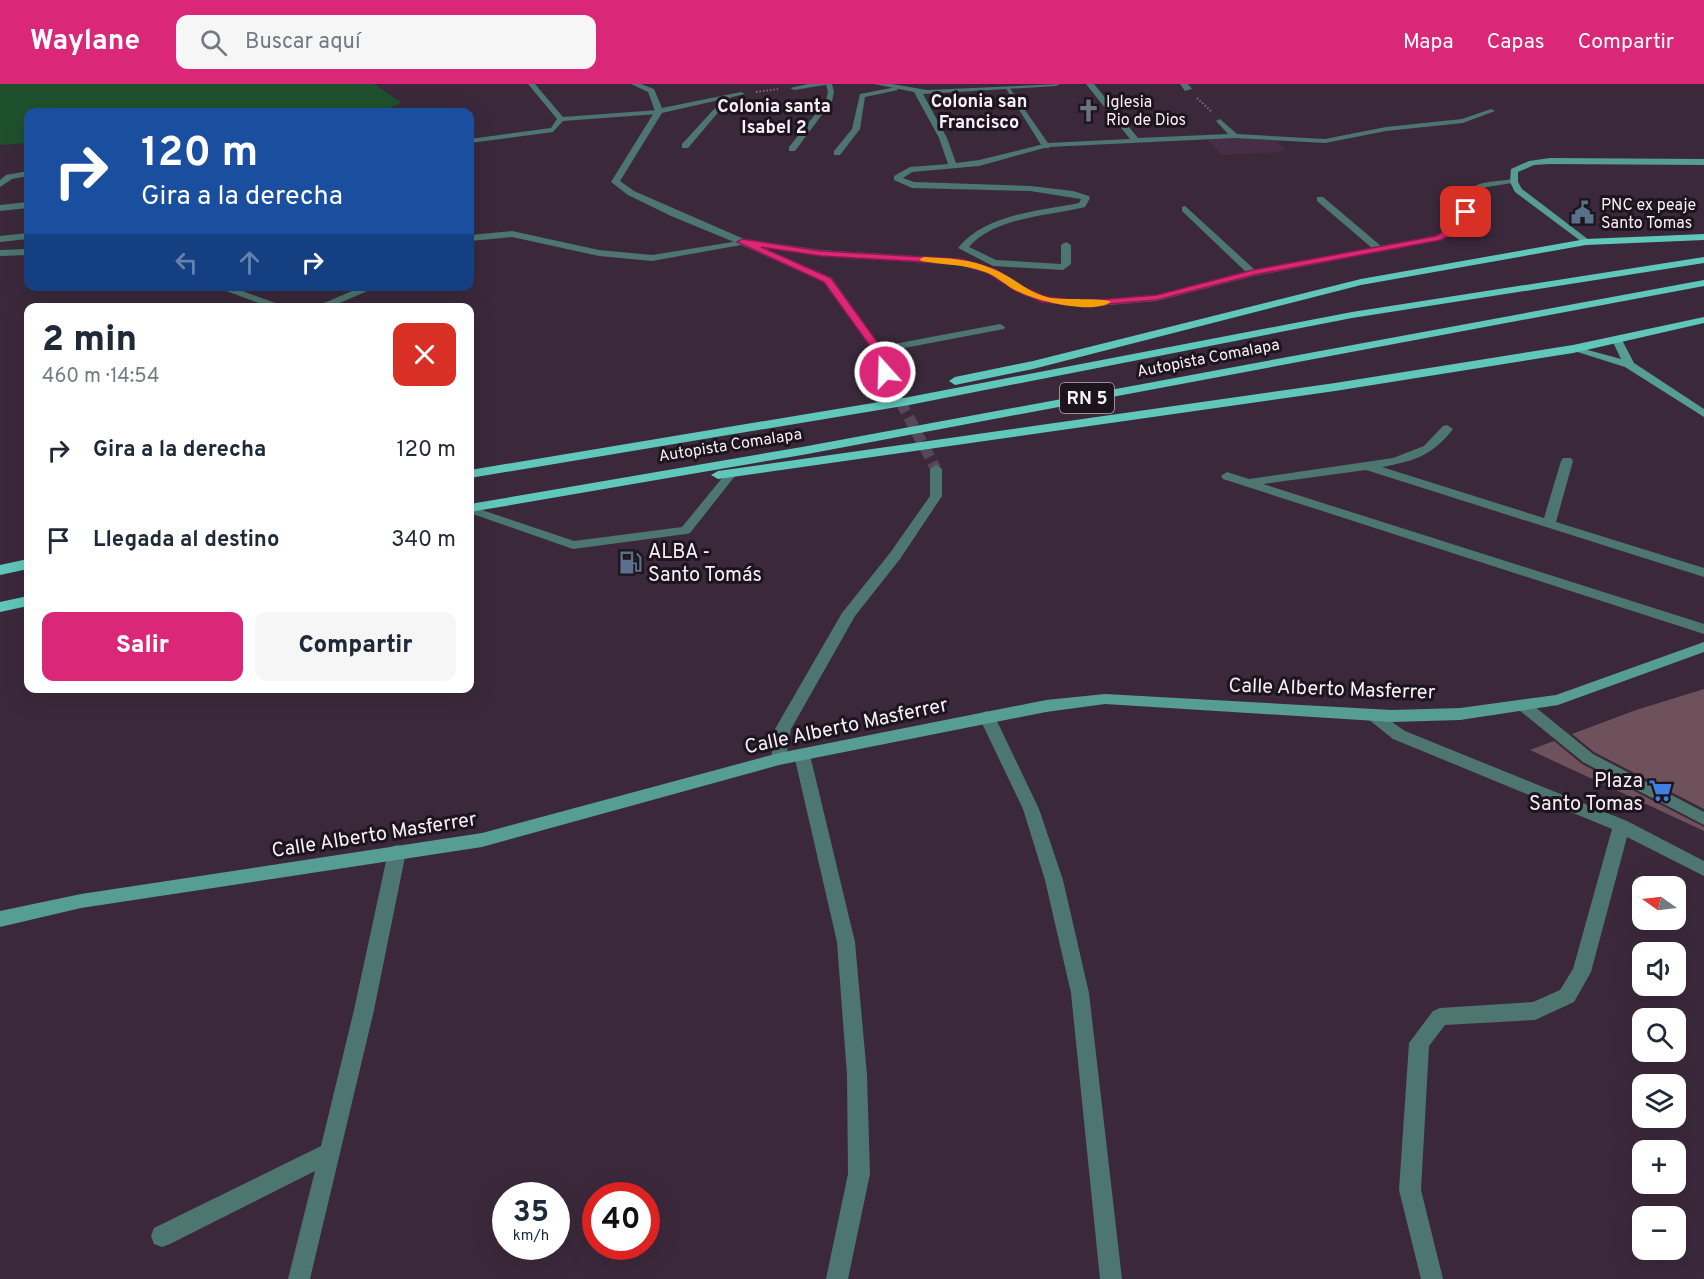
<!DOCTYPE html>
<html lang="es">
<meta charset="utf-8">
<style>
:root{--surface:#fff;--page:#f6f6f7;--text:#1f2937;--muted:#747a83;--accent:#db2777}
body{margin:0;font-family:Overpass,sans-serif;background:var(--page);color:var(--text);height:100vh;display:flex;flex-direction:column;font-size:22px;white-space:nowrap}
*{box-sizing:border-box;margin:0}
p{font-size:20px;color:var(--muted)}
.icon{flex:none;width:33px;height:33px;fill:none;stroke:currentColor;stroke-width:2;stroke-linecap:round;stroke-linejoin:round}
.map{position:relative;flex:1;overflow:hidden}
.panel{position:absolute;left:24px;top:219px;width:450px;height:390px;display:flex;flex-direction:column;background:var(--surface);border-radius:12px;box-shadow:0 6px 24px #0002}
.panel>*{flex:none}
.banner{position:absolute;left:24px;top:24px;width:450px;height:183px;border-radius:12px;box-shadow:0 6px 24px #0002;background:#1a4fa0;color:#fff;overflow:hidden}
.needle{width:39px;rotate:284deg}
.fabs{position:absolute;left:1632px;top:792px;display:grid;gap:12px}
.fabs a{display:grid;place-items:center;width:54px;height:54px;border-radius:12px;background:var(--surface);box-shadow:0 6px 24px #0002;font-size:30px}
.speed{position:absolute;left:492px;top:1098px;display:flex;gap:12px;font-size:30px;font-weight:700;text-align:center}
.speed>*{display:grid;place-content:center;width:78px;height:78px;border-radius:50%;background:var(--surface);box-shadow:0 6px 24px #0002;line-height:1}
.speed small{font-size:15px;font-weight:400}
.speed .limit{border:9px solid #d22;background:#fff;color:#111}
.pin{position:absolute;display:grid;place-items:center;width:51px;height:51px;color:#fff;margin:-26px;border-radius:12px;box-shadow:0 3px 9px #0006}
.me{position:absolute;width:66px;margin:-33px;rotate:340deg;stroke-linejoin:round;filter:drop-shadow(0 0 4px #0008)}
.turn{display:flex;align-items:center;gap:21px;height:126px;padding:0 18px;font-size:27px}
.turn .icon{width:78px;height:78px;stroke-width:2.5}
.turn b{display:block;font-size:42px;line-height:51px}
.lanes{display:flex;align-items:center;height:57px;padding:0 18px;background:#0003;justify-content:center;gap:30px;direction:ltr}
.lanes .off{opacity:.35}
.round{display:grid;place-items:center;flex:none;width:63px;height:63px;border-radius:12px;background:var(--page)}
.headline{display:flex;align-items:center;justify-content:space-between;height:102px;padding:0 18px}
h1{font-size:36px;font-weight:800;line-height:45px}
.action{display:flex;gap:12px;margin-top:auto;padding:12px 18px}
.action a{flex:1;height:69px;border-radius:12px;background:var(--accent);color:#fff;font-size:24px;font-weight:800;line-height:69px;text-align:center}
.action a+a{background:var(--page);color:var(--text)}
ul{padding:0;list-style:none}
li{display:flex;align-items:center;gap:18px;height:90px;padding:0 18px}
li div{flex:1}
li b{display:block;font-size:22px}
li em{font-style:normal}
header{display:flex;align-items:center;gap:36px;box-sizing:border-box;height:84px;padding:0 30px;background:var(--accent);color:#fff}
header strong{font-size:28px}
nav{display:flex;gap:33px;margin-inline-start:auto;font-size:21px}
.search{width:420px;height:54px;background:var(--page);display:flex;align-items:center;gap:15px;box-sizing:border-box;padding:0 21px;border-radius:12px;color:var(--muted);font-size:22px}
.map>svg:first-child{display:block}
.built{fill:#462f46}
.green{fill:#1f502d}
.building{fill:#6e515b}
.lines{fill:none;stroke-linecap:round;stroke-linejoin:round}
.tertiary-tunnel{stroke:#584758;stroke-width:11;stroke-dasharray:11 6;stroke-linecap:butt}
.path{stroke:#7d6d7d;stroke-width:2;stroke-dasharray:1.5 2;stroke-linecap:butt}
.service{fill:#4c766f;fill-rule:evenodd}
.minor{fill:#4c766f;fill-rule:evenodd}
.tertiary{fill:#4c766f;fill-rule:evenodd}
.secondary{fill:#569d93;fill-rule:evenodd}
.trunk{fill:#60c8ba;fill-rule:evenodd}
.route{fill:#db2777;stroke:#8e194d;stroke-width:1.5}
.slow{fill:#f59e0b}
.labels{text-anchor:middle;stroke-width:6;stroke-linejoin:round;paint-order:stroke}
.far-poi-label{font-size:16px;fill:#faeefa;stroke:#1d151d;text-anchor:start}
.far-street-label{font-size:16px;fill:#faeefa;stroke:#1d151d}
.far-neighbourhood-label{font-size:18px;font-weight:bold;fill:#faeefa;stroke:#1d151d}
.shield{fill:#1d151d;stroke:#b8adb8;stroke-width:1.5}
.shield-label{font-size:18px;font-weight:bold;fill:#faeefa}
.poi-label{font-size:20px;fill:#faeefa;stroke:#1d151d;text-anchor:start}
.street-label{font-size:20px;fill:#faeefa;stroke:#1d151d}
</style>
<header>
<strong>Waylane</strong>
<div class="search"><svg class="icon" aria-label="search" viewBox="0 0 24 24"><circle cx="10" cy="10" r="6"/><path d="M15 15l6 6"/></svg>Buscar aquí</div>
<nav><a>Mapa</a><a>Capas</a><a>Compartir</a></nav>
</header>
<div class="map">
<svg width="1704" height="1195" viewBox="0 0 1704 1195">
<rect width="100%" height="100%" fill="#3b293b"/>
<path class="built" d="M1242 53 1276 57 1287 67 1222 71 1208 56Z"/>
<path class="green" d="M0 0H374L402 19 378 28H28V59L0 61Z"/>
<path class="building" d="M1704 605V725L1594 668 1572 650 1636 626Z
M1554 657 1582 680 1704 743V747L1530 666Z"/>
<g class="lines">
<path class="tertiary-tunnel" d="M885 288 936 385"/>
<path class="path" d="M756 8 778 5
M1197 14 1211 27"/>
<path class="service" d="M528 0H535L563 33 658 26 662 28 658 30 563 37 553 48 470 59V55L551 44 557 35Z
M826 0H832L834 8 832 17 795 67H789V63L826 17 828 8Z
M896 3 898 6 865 13 860 45 840 71H834V67L852 45 860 10Z
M1005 3H1009L1050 62 1049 64H1043Z
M727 11 732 12 688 64H682V60Z
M731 387 737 390 735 392 690 449 686 450 573 465 470 429V422L574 457 682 443 727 388Z
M1524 617 1529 618 1593 670 1704 728V741L1583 678 1519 626 1517 622Z"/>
<path class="minor" d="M631 0H641L654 5 662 24 741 8 745 10 662 29 620 97 634 107 744 155 821 166 961 175 994 185 1023 203 1047 213 1085 217 1157 211 1246 188 1182 127V123L1185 122 1255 186 1372 164 1317 117V113H1323L1381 162 1435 152 1458 139C1474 95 1467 101 1514 95L1518 98 1481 104 1465 143 1441 156 1254 192 1157 217 1085 223 1041 218 1015 207 988 189 960 181 821 172 739 160 671 132 628 111 611 98 655 27 648 8Z
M808 0H831L794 6 790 4Z
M874 0H892L927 6 1060 0 1056 2 923 10 947 54 956 79 979 76 1048 59 1130 55 1086 0H1094L1138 54 1228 50 1216 37 1220 35 1237 50 1325 55 1386 43 1462 35 1491 25 1495 27 1463 39 1386 47 1325 59 1235 54 1048 63 979 82 912 88 903 94 914 98 1030 102 1073 107 1089 112 1090 114 1085 123C1048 132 995 133 969 163L996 176 1061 180V161L1066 158 1071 161V180L1063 186 993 182 958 164C985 130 1039 127 1079 119L1081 115 1030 107 912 104 894 96V92L910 83 948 80 939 54 914 8Z
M1180 0H1188L1192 5 1185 7Z
M28 87V92L12 95 0 103V96L6 91Z
M28 118V124L0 127V121Z
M28 149V155L0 158V152Z
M1000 240 1005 243 1004 245 878 269 873 266 878 263Z
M1447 341 1453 345C1432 372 1414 377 1382 383L1544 434 1561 377 1563 374H1571L1573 377 1556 438 1704 484V493L1366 386 1263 400 1704 540V550L1223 395 1221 392 1227 388 1249 395 1393 374 1424 362 1443 342Z
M1373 625 1405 647 1627 737 1704 777V792L1627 753 1591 888 1574 918 1535 936 1445 941 1429 962 1421 1106 1443 1195H1421L1399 1106 1409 959 1433 927 1440 924 1533 918 1560 906 1573 885 1612 745 1393 655 1368 635 1365 631 1368 627Z
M987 627 992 629 995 633 1039 725 1063 796 1089 909 1122 1195H1100L1071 909 1045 796 1023 725 979 633 982 629Z
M802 665 808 667 810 671 855 858 867 991 870 1090 848 1195H826L848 1090 847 991 837 858 794 671 796 667Z
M397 761 403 763 406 768 374 926 310 1195H288L315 1087 170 1160 162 1163 154 1160 151 1152 154 1144 321 1062 354 926 388 768 391 763Z"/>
<path class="tertiary" d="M512 147 599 166 652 171 745 156 832 194 883 266 891 288 885 291 881 290 873 266 824 198 741 161 652 177 599 172 512 153 470 157V151Z
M28 165V171L0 172V166Z
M213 202H229L289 224H272Z
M364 202H379L328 224H312Z
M936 381 942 385V412L900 475 855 532 791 645 785 679H773L771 675 775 645 842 529 890 469 930 412V385Z"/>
<path class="secondary" d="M1550 74 1704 75V81L1550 80 1534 81 1518 88V98L1522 105 1589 156 1591 158 1586 161 1515 108 1510 98 1511 85 1529 77Z
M1617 253 1622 256 1634 279 1704 325V333L1625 283 1568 265 1573 262 1621 275 1612 256Z
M1704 558V568L1558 621 1460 636 1392 638 1105 620 1046 628 779 681 482 763 81 824 0 843V827L81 810 482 749 779 669 1046 616 1105 610 1392 626 1460 624 1556 611Z"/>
<path class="trunk" d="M1704 150V156L1586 161 1361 201 1033 285 955 301 949 297 955 293 1033 277 1361 195 1586 155Z
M1704 173V179L1352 234 909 321 470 394V386L909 313 1352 228Z
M1704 196V202L802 371 470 428V420L802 363Z
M1704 233V239L1573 269 1335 307 718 395 711 391 718 387 1335 299 1573 261Z
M28 475V485L0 491V481Z
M28 512V522L0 528V518Z"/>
</g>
<path class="route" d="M1463 126 1470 128 1465 143 1441 156 1254 191 1157 216 1085 222 1042 218 1016 207 988 189 960 180 821 172 761 163 831 194 883 266 890 288 885 291 880 288 873 266 824 198 737 158 742 155 821 167 961 175 995 185 1023 203 1047 213 1085 217 1157 211 1253 186 1436 152 1458 139Z"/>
<path class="slow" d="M924 173C948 174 971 175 993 185 1012 192 1027 208 1047 213 1061 217 1105 213 1111 218 1092 231 1037 217 1017 207 1006 202 997 192 985 188 964 180 943 181 921 177L920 175Z"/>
<defs>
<symbol id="church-bare" viewBox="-9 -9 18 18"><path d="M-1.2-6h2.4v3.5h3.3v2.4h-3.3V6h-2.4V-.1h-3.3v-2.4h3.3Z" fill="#6b7280" stroke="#1d151d" stroke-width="2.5" paint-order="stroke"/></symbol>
<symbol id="civic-bare" viewBox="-9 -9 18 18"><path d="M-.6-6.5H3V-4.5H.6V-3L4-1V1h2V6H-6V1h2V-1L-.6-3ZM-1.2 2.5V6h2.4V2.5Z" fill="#5c6f8a" stroke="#1d151d" stroke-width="2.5" paint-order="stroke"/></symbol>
<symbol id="fuel-bare" viewBox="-9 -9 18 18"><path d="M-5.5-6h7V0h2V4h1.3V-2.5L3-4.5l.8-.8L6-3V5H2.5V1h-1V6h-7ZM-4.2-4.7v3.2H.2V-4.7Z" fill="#5c6f8a" stroke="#1d151d" stroke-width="2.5" paint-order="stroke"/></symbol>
<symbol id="supermarket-bare" viewBox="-9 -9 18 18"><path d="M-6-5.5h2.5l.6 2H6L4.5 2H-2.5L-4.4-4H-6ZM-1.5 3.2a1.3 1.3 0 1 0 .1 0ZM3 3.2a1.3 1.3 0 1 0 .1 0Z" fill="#3f7fe0" stroke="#1d151d" stroke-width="2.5" paint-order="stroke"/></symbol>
</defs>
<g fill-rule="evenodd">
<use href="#church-bare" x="1072" y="10" width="33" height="33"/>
<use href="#civic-bare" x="1566" y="112" width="33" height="33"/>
<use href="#fuel-bare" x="614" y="462" width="33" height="33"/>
<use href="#supermarket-bare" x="1644" y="690" width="33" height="33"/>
</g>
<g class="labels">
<g class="far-poi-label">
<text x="1106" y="23">Iglesia<tspan x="1106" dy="18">Rio de Dios</tspan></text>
<text x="1601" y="126">PNC ex peaje<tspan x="1601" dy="18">Santo Tomas</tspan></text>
</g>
<g class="far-street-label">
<text transform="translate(1208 273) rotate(-11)" y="6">Autopista Comalapa</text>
<text transform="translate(730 360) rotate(-9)" y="6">Autopista Comalapa</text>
</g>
<g class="far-neighbourhood-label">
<text x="979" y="23">Colonia san<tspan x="979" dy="21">Francisco</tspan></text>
<text x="774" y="28">Colonia santa<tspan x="774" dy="21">Isabel 2</tspan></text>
</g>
<rect class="shield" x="1060" y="299" width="54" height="30" rx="4.5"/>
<g class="shield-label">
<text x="1087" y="320">RN 5</text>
</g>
<g class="poi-label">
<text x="648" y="474">ALBA -<tspan x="648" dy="23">Santo Tomás</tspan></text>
<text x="1643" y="703" text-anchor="end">Plaza<tspan x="1643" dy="23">Santo Tomas</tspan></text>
</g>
<g class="street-label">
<text transform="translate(1332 604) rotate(2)" y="7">Calle Alberto Masferrer</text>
<text transform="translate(846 641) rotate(-12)" y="7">Calle Alberto Masferrer</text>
<text transform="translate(374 750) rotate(-9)" y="7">Calle Alberto Masferrer</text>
</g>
</g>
</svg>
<div class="fabs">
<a><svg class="needle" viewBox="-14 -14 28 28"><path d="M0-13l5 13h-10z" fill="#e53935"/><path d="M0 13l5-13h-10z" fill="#747a83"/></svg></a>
<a><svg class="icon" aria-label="sound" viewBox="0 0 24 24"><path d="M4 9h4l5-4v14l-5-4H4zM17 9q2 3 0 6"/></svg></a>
<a><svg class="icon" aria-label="search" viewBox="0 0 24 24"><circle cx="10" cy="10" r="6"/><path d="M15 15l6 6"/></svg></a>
<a><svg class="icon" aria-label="layers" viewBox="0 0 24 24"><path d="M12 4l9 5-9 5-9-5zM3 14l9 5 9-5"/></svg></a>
<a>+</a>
<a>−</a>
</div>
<div class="speed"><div>35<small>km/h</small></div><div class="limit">40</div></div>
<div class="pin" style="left:1466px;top:128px;background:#d93025"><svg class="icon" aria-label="arrive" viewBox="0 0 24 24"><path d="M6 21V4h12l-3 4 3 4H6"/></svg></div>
<svg class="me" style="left:885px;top:288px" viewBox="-20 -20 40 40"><circle r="17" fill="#db2777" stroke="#fff" stroke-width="3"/><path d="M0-11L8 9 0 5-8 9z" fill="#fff"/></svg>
<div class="banner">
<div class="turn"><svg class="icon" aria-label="right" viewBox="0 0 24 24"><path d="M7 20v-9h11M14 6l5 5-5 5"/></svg><div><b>120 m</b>Gira a la derecha</div></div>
<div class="lanes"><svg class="icon off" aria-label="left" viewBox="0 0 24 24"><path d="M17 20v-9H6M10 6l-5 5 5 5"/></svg><svg class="icon off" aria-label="ahead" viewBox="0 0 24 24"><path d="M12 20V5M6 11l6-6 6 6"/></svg><svg class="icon" aria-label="right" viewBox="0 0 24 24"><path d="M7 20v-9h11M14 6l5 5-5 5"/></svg></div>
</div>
<section class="panel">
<div class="headline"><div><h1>2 min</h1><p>460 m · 14:54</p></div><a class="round" style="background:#d93025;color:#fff"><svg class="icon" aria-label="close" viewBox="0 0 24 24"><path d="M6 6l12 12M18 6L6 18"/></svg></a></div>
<ul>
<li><svg class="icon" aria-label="right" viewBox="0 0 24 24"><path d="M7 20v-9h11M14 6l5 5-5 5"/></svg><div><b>Gira a la derecha</b></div><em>120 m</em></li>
<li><svg class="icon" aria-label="arrive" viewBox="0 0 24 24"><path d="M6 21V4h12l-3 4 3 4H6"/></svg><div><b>Llegada al destino</b></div><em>340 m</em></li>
</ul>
<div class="action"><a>Salir</a><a>Compartir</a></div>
</section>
</div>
